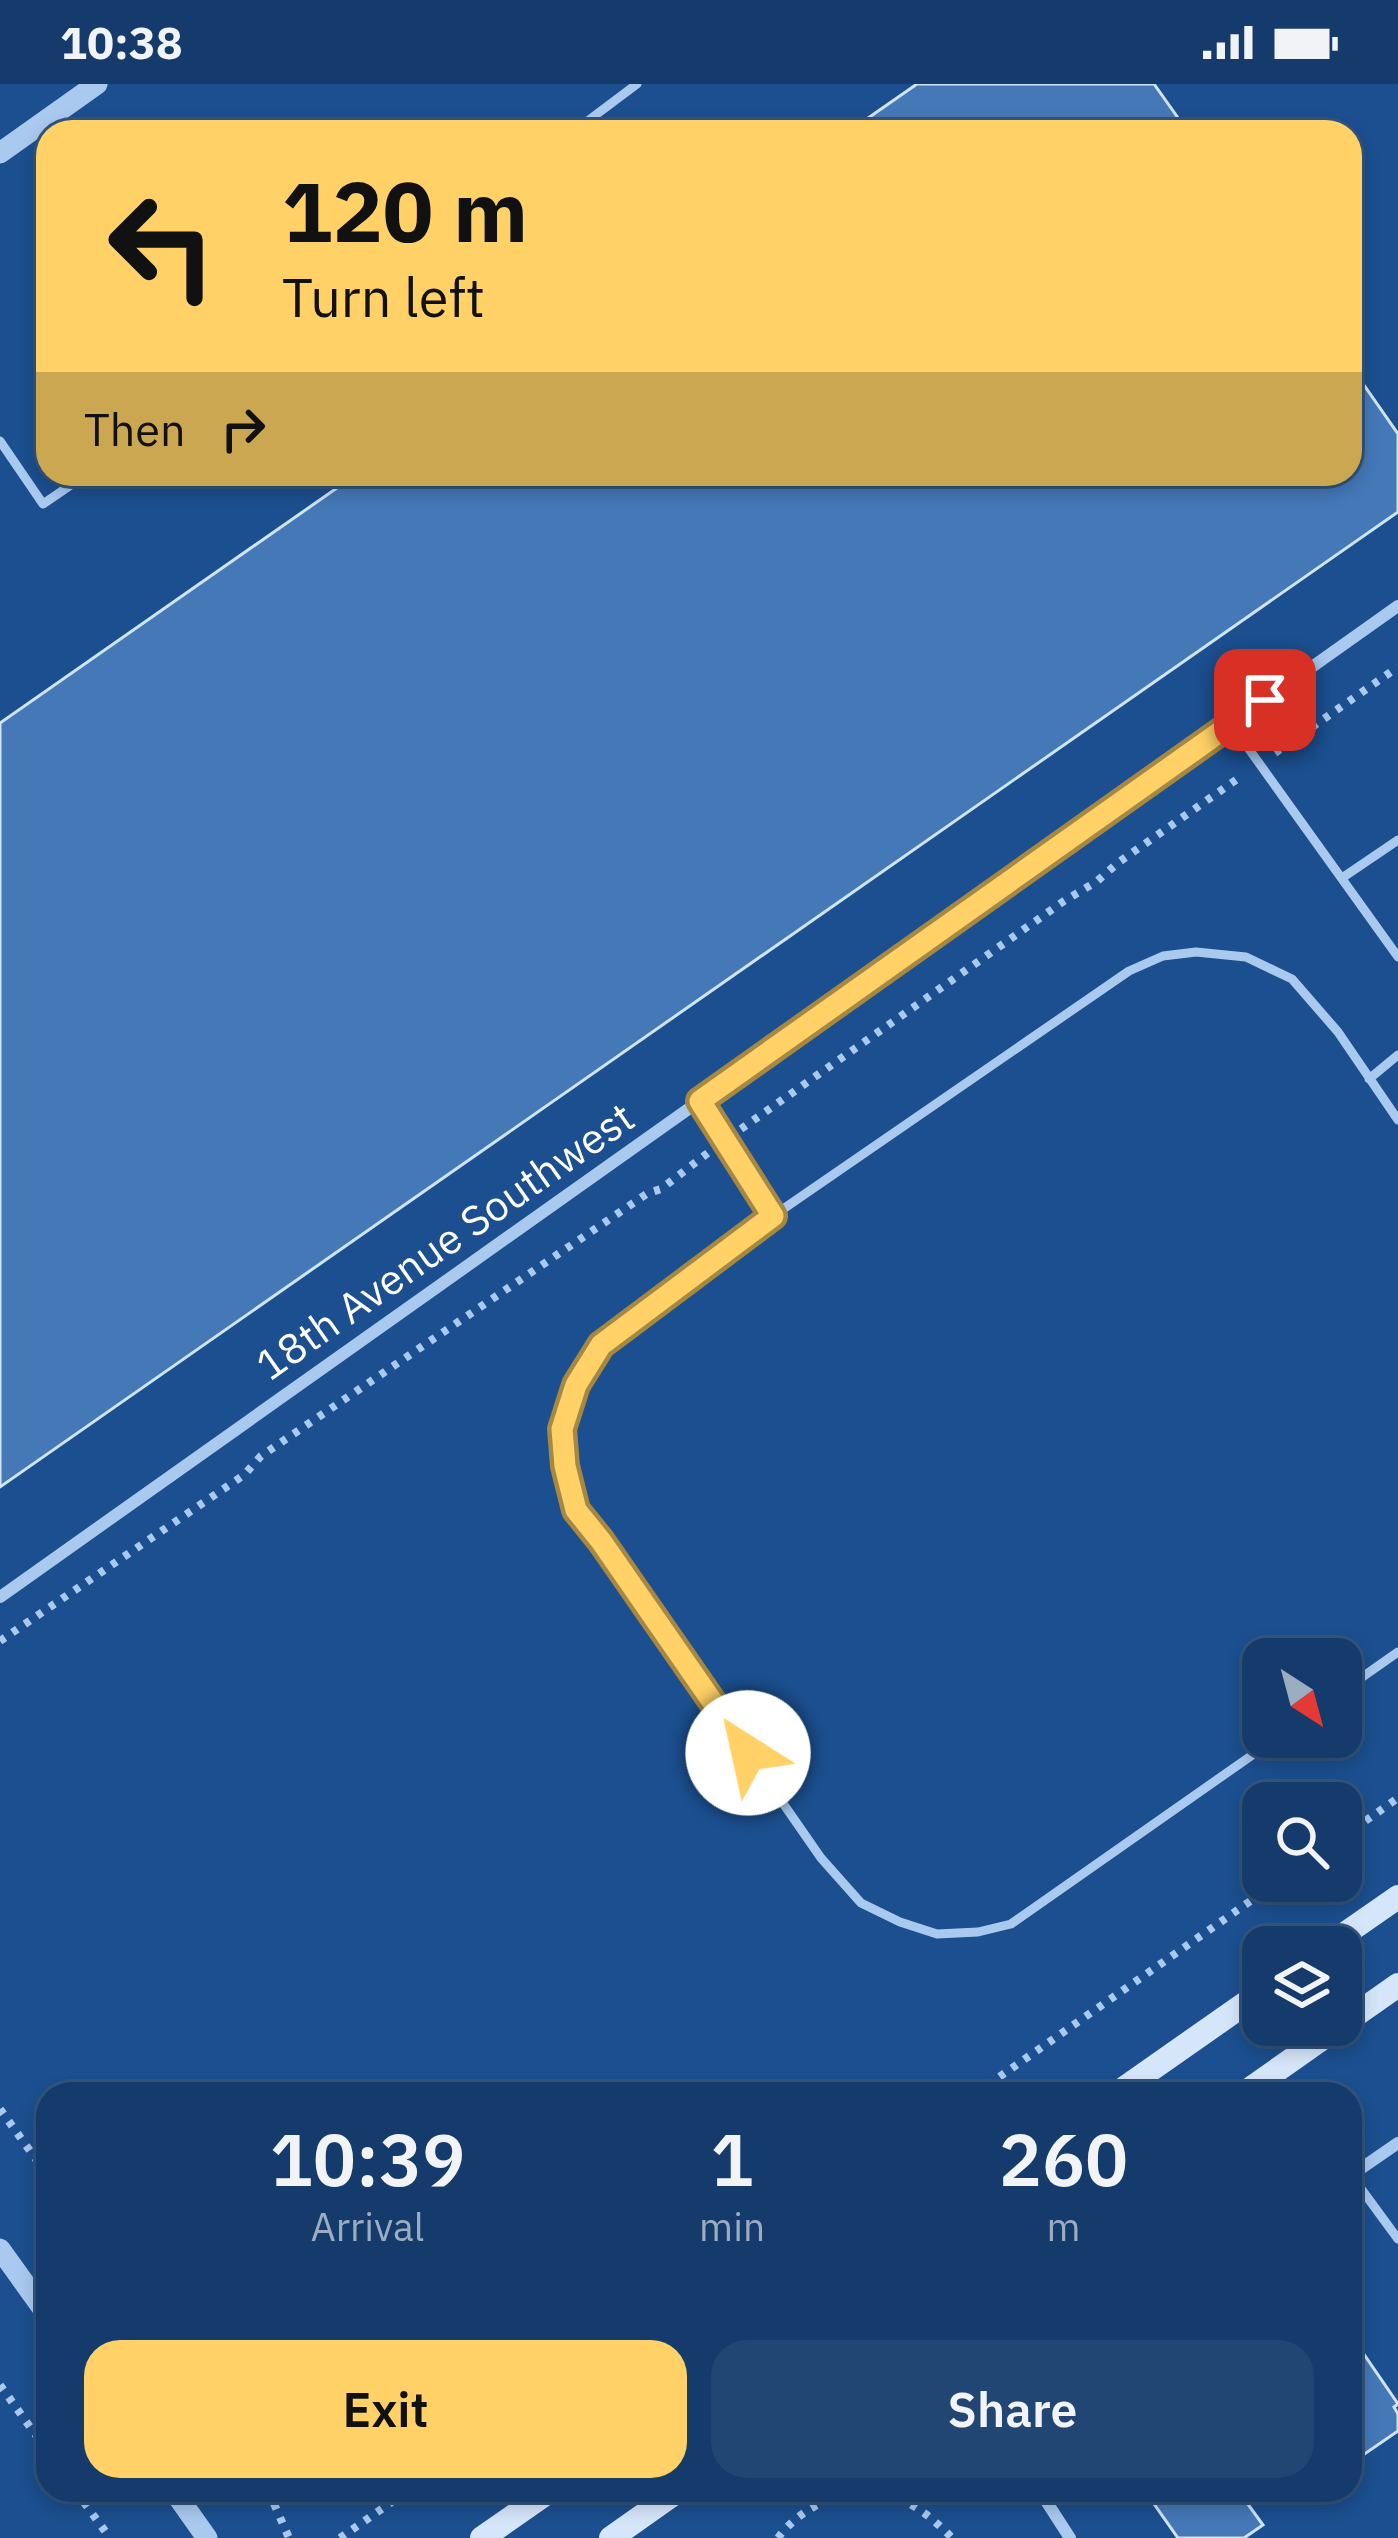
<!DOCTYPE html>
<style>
:root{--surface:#143b6b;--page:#214673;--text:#f1f3f6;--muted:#9dadc1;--line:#33557e;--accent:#ffd166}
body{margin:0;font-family:"IBM Plex Sans",sans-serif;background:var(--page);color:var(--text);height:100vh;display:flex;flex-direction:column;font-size:45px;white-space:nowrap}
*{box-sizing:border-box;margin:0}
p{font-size:39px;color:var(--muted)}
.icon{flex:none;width:66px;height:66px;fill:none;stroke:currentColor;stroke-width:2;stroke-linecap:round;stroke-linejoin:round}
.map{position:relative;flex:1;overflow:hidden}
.details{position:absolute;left:36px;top:1998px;width:1326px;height:420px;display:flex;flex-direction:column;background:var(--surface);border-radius:36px;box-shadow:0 6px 18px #0003,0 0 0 3px var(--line)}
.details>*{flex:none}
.top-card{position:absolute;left:36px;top:36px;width:1326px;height:366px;border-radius:36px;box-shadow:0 6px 18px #0003,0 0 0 3px var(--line);background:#ffd166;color:#111;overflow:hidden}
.needle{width:78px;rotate:144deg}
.buttons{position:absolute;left:1242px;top:1554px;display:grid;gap:24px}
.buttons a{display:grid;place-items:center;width:120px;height:120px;border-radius:24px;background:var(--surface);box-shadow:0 6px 18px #0003,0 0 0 3px var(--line);font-size:60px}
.pin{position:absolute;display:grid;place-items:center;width:102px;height:102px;color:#fff;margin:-51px;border-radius:24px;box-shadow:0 6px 18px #0006}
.me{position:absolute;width:132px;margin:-66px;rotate:325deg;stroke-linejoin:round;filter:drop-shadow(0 0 9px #0008)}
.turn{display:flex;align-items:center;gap:42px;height:252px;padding:0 48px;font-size:54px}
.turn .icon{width:156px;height:156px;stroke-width:2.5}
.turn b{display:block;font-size:84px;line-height:102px}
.then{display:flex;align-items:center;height:114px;padding:0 48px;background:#0003;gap:24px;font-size:45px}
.eta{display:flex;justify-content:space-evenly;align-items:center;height:204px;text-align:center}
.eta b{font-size:72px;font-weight:600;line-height:84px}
.button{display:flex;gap:24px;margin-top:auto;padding:24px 48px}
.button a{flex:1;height:138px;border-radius:36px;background:var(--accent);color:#111;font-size:48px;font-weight:600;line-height:138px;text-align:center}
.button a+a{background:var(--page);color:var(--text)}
.status{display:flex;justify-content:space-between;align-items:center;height:84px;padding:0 60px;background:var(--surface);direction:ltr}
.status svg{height:33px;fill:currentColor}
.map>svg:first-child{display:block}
.building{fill:#4478b7;stroke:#cfe3fa;stroke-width:3}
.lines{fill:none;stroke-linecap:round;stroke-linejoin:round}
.path{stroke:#a9c9ee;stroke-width:8;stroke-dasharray:6 9;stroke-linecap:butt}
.service{stroke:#a9c9ee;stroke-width:9}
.minor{stroke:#a9c9ee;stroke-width:12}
.tertiary{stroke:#a9c9ee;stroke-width:21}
.secondary{stroke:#d6e6fa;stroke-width:24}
.route-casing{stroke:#a68842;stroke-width:30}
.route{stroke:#ffd166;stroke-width:21}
.labels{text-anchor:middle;stroke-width:12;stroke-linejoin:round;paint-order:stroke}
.street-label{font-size:42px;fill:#fff;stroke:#1b4f8f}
</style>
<div class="status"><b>10:38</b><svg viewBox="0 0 49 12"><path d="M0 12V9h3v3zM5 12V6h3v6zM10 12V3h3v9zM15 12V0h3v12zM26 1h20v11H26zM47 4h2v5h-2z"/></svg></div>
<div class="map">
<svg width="1398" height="2454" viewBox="0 0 1398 2454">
<rect width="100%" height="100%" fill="#1b4f8f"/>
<path class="building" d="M917 0H1154L1188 48H848Z
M1350 281 1398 350V428L0 1403V639L357 390H1350Z
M1350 2260 1359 2272 1363 2269 1398 2320 1394 2323 1398 2330V2347L1350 2380Z
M1150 2406H1249L1254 2413 1247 2419 1263 2441 1244 2454H1178L1152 2417 1156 2414Z"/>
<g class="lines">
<path class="path" d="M1275 669 1398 583
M741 1045 1064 817 1096 798 1119 778 1243 691
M0 1557 244 1391 261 1372 648 1109 661 1105 709 1068
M1341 1754 1398 1714
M975 2010 1279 1797
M0 2025 48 2092
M0 2301 48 2368
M75 2406 110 2454
M268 2406 289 2454
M340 2454 409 2406
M778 2454C801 2422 849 2400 889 2411 913 2418 935 2436 952 2454"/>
<path class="service" d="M573 48 637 0
M0 357 43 420 87 390
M1231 640 1398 873
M1342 794 1398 756
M1369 995 1398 971
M700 1017 773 1132
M1341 1608 1398 1568
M1278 1653 1011 1840 978 1848 937 1850 900 1838 861 1819 821 1774 601 1457 576 1426 565 1382 562 1345 576 1301 601 1261 773 1132 1129 887 1163 872 1196 868 1246 873 1292 895 1338 948 1398 1036
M1351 2091 1398 2155"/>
<path class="minor" d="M0 1513 1398 522
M1350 2092 1398 2059
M1039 2406 1070 2454"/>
<path class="tertiary" d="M0 69 97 0
M0 2165 48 2232
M173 2406 207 2454"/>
<path class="secondary" d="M1326 1863 1398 1813
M1116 2010 1263 1907
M1243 2010 1398 1901
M482 2454 551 2406
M611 2454 679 2406"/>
</g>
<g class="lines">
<defs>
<path id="route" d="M748 1669 601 1457 576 1426 565 1382 562 1345 576 1301 601 1261 773 1132 700 1017 1265 616"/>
</defs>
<use href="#route" class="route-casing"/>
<use href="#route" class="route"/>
</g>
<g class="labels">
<g class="street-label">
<text transform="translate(445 1157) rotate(-35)" y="15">18th Avenue Southwest</text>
</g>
</g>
</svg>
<div class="buttons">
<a><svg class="needle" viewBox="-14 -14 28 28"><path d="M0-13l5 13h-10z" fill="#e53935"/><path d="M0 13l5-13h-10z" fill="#9dadc1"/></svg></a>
<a><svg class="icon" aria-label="search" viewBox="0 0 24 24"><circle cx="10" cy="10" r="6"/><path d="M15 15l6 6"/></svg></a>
<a><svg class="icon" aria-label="layers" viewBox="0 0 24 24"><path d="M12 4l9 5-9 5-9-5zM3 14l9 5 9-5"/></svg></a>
</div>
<div class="pin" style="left:1265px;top:616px;background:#d93025"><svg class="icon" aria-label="arrive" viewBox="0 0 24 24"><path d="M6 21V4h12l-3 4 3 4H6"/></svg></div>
<svg class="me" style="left:748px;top:1669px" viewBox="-20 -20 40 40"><circle r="19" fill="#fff"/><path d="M0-13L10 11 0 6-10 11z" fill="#ffd166"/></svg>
<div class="top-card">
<div class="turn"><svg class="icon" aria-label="left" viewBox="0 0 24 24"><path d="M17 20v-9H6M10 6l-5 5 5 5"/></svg><div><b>120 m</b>Turn left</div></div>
<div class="then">Then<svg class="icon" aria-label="right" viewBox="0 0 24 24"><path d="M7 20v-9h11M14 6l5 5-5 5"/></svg></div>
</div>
<section class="details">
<div class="eta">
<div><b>10:39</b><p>Arrival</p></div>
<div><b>1</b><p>min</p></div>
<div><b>260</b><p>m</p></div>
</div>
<div class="button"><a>Exit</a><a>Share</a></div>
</section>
</div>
